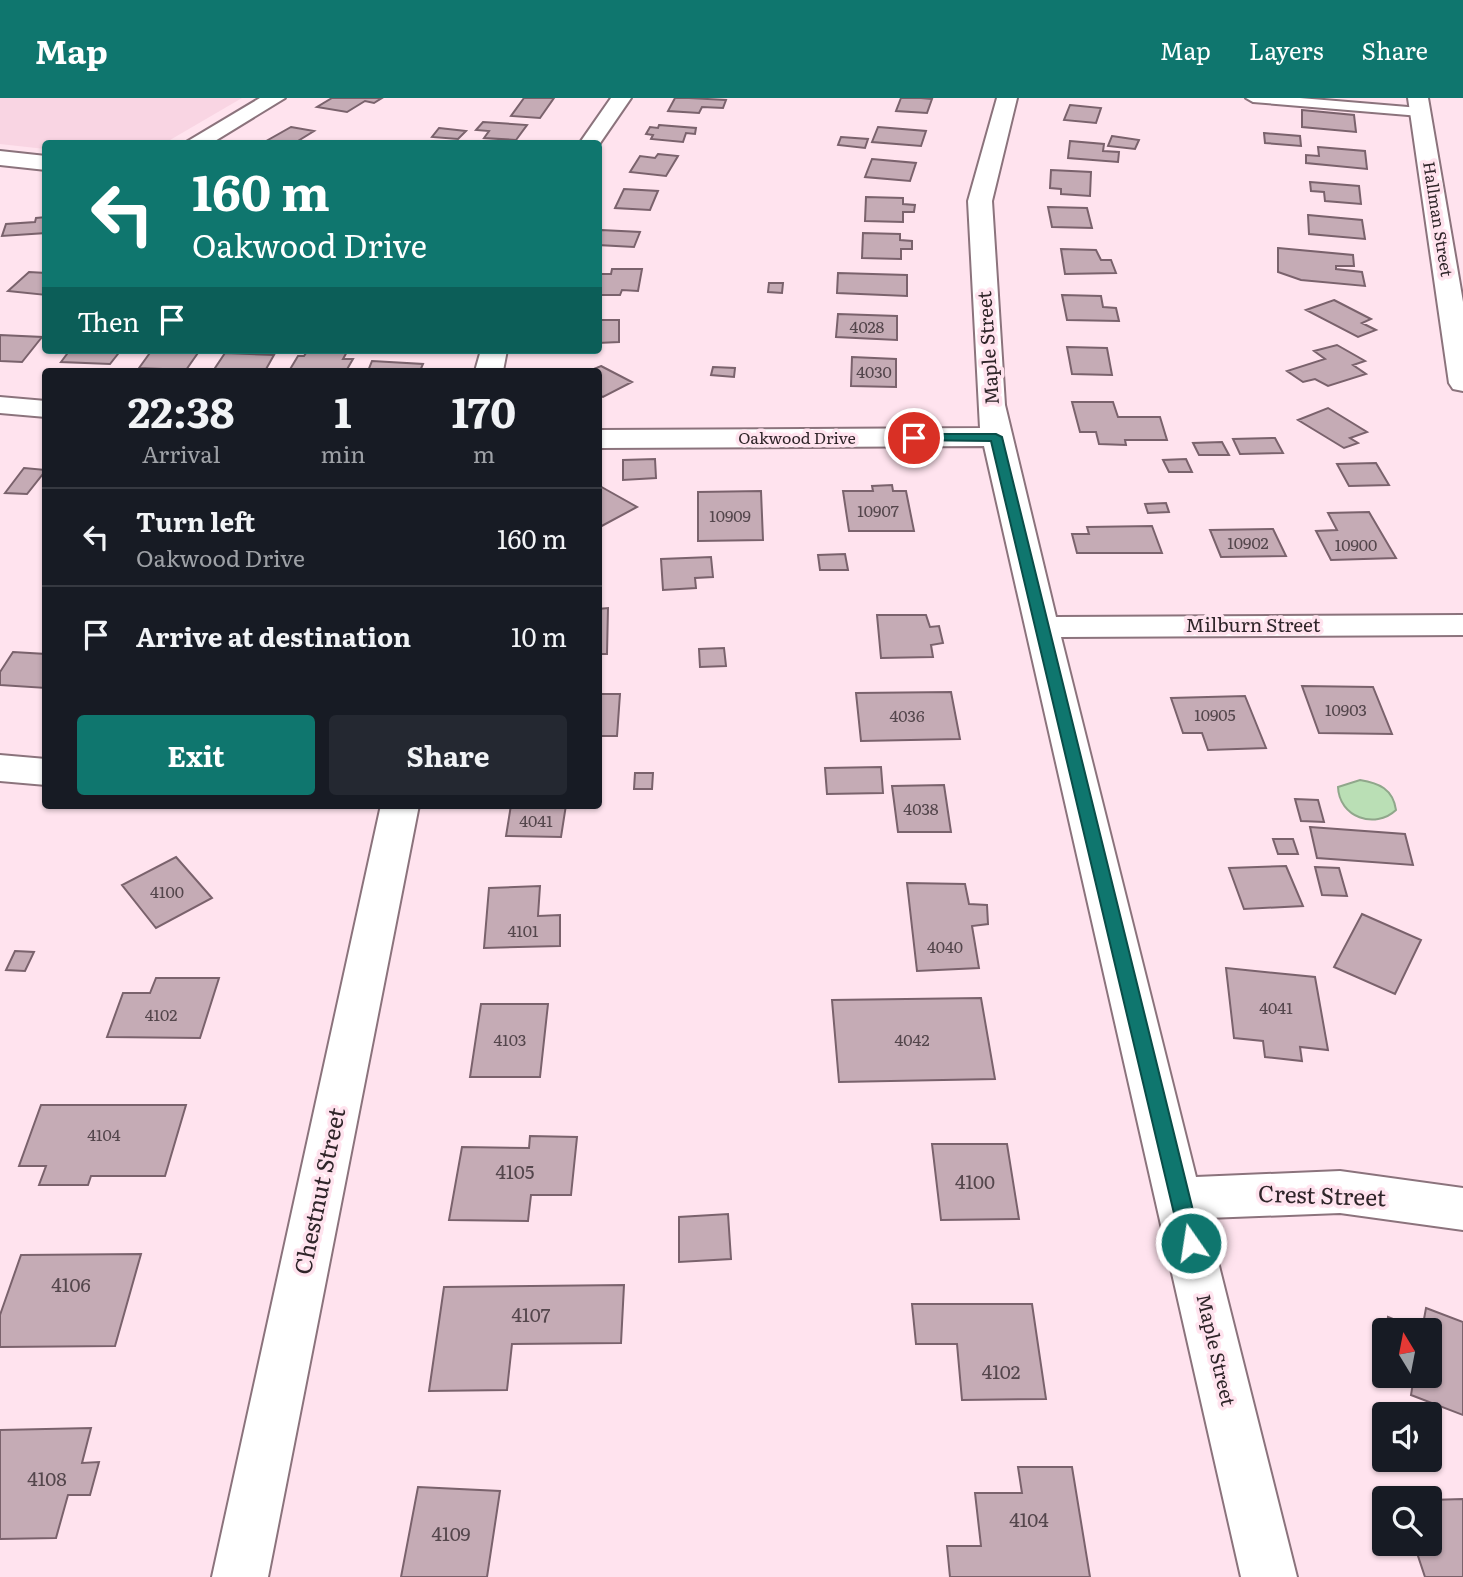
<!DOCTYPE html>
<style>
:root{--surface:#171b24;--page:#242831;--text:#f1f3f6;--muted:#9ea1a6;--line:#363941;--accent:#0f766e}
body{margin:0;font-family:Literata,serif;background:var(--page);color:var(--text);height:100vh;display:flex;flex-direction:column;font-size:26px;white-space:nowrap}
*{box-sizing:border-box;margin:0}
p{font-size:23px;color:var(--muted)}
.icon{flex:none;width:38px;height:38px;fill:none;stroke:currentColor;stroke-width:2;stroke-linecap:round;stroke-linejoin:round}
.map{position:relative;flex:1;overflow:hidden}
.sheet{position:absolute;left:42px;top:270px;width:560px;height:441px;display:flex;flex-direction:column;background:var(--surface);border-radius:7px;box-shadow:0 2px 5px #0004}
.sheet>*{flex:none}
.banner{position:absolute;left:42px;top:42px;width:560px;height:214px;border-radius:7px;box-shadow:0 2px 5px #0004;background:#0f766e;color:#fff;overflow:hidden}
.needle{width:46px;rotate:350deg}
.buttons{position:absolute;left:1372px;top:1220px;display:grid;gap:14px}
.buttons a{display:grid;place-items:center;width:70px;height:70px;border-radius:7px;background:var(--surface);box-shadow:0 2px 5px #0004;font-size:35px}
.pin{position:absolute;display:grid;place-items:center;width:60px;height:60px;color:#fff;margin:-30px;border:4px solid #fff;border-radius:50%;box-shadow:0 2px 7px #0007}
.me{position:absolute;width:77px;margin:-38px;rotate:347deg;stroke-linejoin:round;filter:drop-shadow(0 0 5px #0008)}
.turn{display:flex;align-items:center;gap:24px;height:147px;padding:0 35px;font-size:32px}
.turn .icon{width:91px;height:91px;stroke-width:2.5}
.turn b{display:block;font-size:49px;line-height:60px}
.then{display:flex;align-items:center;height:66px;padding:0 35px;background:#0003;gap:14px;font-size:26px}
.eta{display:flex;justify-content:space-evenly;align-items:center;height:119px;text-align:center}
.eta b{font-size:42px;font-weight:700;line-height:49px}
.action{display:flex;gap:14px;margin-top:auto;padding:14px 35px}
.action a{flex:1;height:80px;border-radius:7px;background:var(--accent);color:#fff;font-size:28px;font-weight:700;line-height:80px;text-align:center}
.action a+a{background:var(--page);color:var(--text)}
ul{padding:0;list-style:none}
li{display:flex;align-items:center;gap:21px;height:98px;padding:0 35px;border-top:2px solid var(--line)}
li div{flex:1}
li b{display:block;font-size:26px}
li em{font-style:normal}
header{display:flex;align-items:center;gap:42px;box-sizing:border-box;height:98px;padding:0 35px;background:var(--accent);color:#fff}
header strong{font-size:33px}
nav{display:flex;gap:38px;margin-inline-start:auto;font-size:24px}
.map>svg:first-child{display:block}
.built{fill:#f9d5e3}
.water{fill:#badfb5;stroke:#90a78b;stroke-width:2}
.building{fill:#c5abb5;stroke:#7a626c;stroke-width:2}
.lines{fill:none;stroke-linecap:round;stroke-linejoin:round}
.lane-casing{stroke:#8b737c;stroke-width:4}
.street-casing{stroke:#8b737c;stroke-width:4}
.lane{fill:#fff;fill-rule:evenodd}
.street{fill:#fff;fill-rule:evenodd}
.route{fill:#0f766e;stroke:#0a4d48;stroke-width:2}
.labels{text-anchor:middle;stroke-width:7;stroke-linejoin:round;paint-order:stroke}
.far-street-label{font-size:16px;fill:#2f2529;stroke:#ffe3ee}
.number-label{font-size:16px;fill:#54464c}
.street-label{font-size:19px;fill:#2f2529;stroke:#ffe3ee}
.near-number-label{font-size:19px;fill:#54464c}
.near-street-label{font-size:23px;fill:#2f2529;stroke:#ffe3ee}
</style>
<header>
<strong>Map</strong>
<nav><a>Map</a><a>Layers</a><a>Share</a></nav>
</header>
<div class="map">
<svg width="1463" height="1479" viewBox="0 0 1463 1479">
<rect width="100%" height="100%" fill="#ffe3ee"/>
<path class="built" d="M0 0H242L170 42 152 46H46L45 51 0 46Z"/>
<path class="water" d="M1360 682C1379 685 1393 691 1396 712 1375 732 1339 719 1338 689Z"/>
<path class="building" d="M332 0H382L374 5 365 3 347 14 317 9Z
M524 0H554L540 20 511 18Z
M675 0H689L726 2 723 10 702 9 699 15 668 13Z
M901 0H921L932 1 927 15 896 13Z
M1070 7 1101 10 1096 25 1064 22Z
M1302 12 1354 17 1356 34 1302 29Z
M483 24 527 27 516 42 484 40 489 33 476 32Z
M659 27 696 30 695 36 686 35 683 44 651 41 653 37 646 36 650 29 658 30Z
M291 29 314 33 293 46H261Z
M878 29 926 33 921 48 872 44Z
M439 30 466 33 458 41 432 39Z
M1264 35 1300 38 1301 48 1265 45Z
M1112 38 1139 42 1135 51 1108 48Z
M841 39 868 41 865 50 838 47Z
M1070 43 1104 46 1103 53 1119 54 1118 64 1068 60Z
M1318 49 1365 53 1367 71 1306 65V57L1319 58Z
M658 56 678 58 666 78 630 74 640 58 655 60Z
M872 61 916 65 910 83 865 79Z
M1051 72 1091 74 1090 98 1061 96V91L1050 90Z
M1310 84 1359 88 1361 106 1325 103 1324 94 1311 93Z
M624 91 658 93 650 112 615 110Z
M866 99 903 100V106L915 107 914 114H903V124L865 123Z
M1048 109 1087 110 1092 130 1052 129Z
M1308 117 1362 122 1365 141 1309 136Z
M46 119V135L2 138 6 126 35 124 36 120Z
M601 132 640 134 634 149 598 147Z
M863 135 900 136V142L912 143V151H901V161L862 160Z
M1278 150 1353 157 1354 168H1336V171L1362 174 1365 188 1301 182 1278 174Z
M1061 151 1096 152 1101 162H1111L1116 175 1065 176Z
M612 171H642L638 193 622 192 620 197H598V176H611Z
M29 174 46 175V197L8 193Z
M838 175 907 177V198L837 195Z
M769 185H783L782 195 768 194Z
M1062 197 1101 198 1103 209 1116 210 1119 223 1067 222Z
M1334 202 1371 221 1362 225 1376 232 1358 239 1306 212Z
M838 216 897 218V242L836 239Z
M598 222H619V244L598 245Z
M0 237 42 239 22 264 0 263Z
M1337 247 1365 263 1353 267 1366 276 1328 288 1315 281 1303 284 1287 273 1325 261 1314 253Z
M1067 249 1107 250 1112 277 1072 276Z
M70 252H121L110 266 61 264Z
M152 252H200L186 272 139 270Z
M308 252H348L343 261H353L346 273H289L298 258H304Z
M225 255 274 257 265 273H213Z
M852 259 896 261V289L851 288Z
M372 263 423 266 420 273H368Z
M601 268 632 284 603 299 598 297V273H589Z
M713 269 735 270 734 279 711 277Z
M1072 304H1113L1118 319H1160L1167 342H1125L1126 347 1099 346 1096 334H1080Z
M1328 310 1367 334 1350 340 1358 345 1344 350 1298 322Z
M1275 340 1283 355 1240 356 1233 341Z
M1222 344 1229 357H1199L1193 345Z
M655 361 656 380 623 382V362Z
M1186 361 1192 374H1169L1163 362Z
M1376 365 1389 387 1349 388 1337 366Z
M24 370 46 372 27 396 5 395Z
M598 387 637 409 598 430Z
M892 387 893 393H906L914 433H849L843 393H873L872 388Z
M761 393 763 442 698 443V394Z
M1166 405 1169 414 1148 415 1145 406Z
M1369 414 1396 460 1331 462 1316 433 1337 432 1328 415Z
M1152 428 1162 455H1077L1072 436H1089L1087 429Z
M1273 431 1286 458 1221 459 1210 432Z
M845 456 848 472H820L818 457Z
M711 459 713 479 695 480 696 490 663 492 661 461Z
M608 510 607 556H598V511Z
M877 517H926L930 529 939 528 943 545 931 547 933 559 881 560Z
M724 550 726 568 700 569 699 551Z
M13 554 46 556V590L0 587V574Z
M1302 588 1373 589 1392 636 1319 635Z
M951 594 960 641 861 643 856 595Z
M598 596H620L617 638H598Z
M1245 598 1266 650 1208 652 1202 635H1183L1171 600Z
M881 669 883 695 827 696 825 670Z
M635 675H653L652 691H634Z
M944 687 951 734H898L892 688Z
M1295 701 1318 702 1324 724 1301 723Z
M511 707H566L561 739 506 738Z
M1310 729 1405 736 1413 767 1317 760Z
M1273 741H1293L1298 756H1278Z
M176 759 212 800 156 830 122 787Z
M1286 768 1303 808 1244 811 1229 770Z
M1315 769 1339 770 1347 798 1322 797Z
M907 785 965 786 969 806 987 807 988 826 972 828 979 870 917 873Z
M540 788 538 818 560 817V848L484 850 489 790Z
M1362 816 1421 842 1395 896 1334 869Z
M15 853 34 854 25 873 6 872Z
M1226 870 1315 879 1328 952 1300 949 1302 963 1265 959 1263 943 1234 940Z
M156 880H219L200 940 107 939 123 895H150Z
M981 900 995 981 839 984 832 902Z
M481 906H548L540 979H470Z
M41 1007H186L165 1078H91L88 1087H39L46 1068H19Z
M530 1038 577 1039 571 1097H531L528 1123 449 1122 462 1049 529 1050Z
M932 1046H1007L1019 1121 941 1122Z
M728 1116 731 1161 679 1164V1119Z
M141 1156 115 1248 0 1249V1217L21 1157Z
M624 1187 621 1245 512 1246 507 1292 429 1293 444 1189Z
M912 1206H1032L1046 1301 962 1302 957 1246H916Z
M1426 1210 1463 1224V1317L1411 1297 1414 1278H1430V1232H1422Z
M1388 1219 1420 1232H1386Z
M91 1330 82 1365 99 1364 90 1397H68L56 1440 0 1441V1332Z
M1018 1369H1072L1090 1479H950L947 1448H981L975 1395H1022Z
M418 1389 500 1393 487 1479H401Z
M1463 1401V1479H1425L1414 1446H1430V1402Z"/>
<g class="lines">
<defs>
<path id="lane" d="M1246 0H1300L1420 10 1427 14 1420 18 1253 4Z"/>
<path id="street" d="M260 0H285L210 46H183Z
M611 0H631L598 48 579 46Z
M997 0H1017L992 103 1005 307 1056 519 1463 517V537L1061 539 1196 1079 1340 1073 1463 1090V1132L1340 1115 1207 1120 1297 1479H1241L984 348 598 350V332L980 330 968 103Z
M1408 0H1428L1463 204V293L1453 291 1449 285Z
M0 53 46 58V72L0 67Z
M481 252H507L503 273H475Z
M0 299 46 303V319L0 315Z
M0 657 46 661V687L0 683Z
M381 707H419L268 1479H212Z"/>
</defs>
<use href="#lane" class="lane-casing"/>
<use href="#street" class="street-casing"/>
<use href="#lane" class="lane"/>
<use href="#street" class="street"/>
</g>
<path class="route" d="M914 336H996L1002 339 1201 1145 1198 1151 1191 1154 1184 1151 1181 1145 991 343 910 342 908 340Z"/>
<g class="labels">
<g class="far-street-label">
<text transform="translate(1438 121) rotate(81)" y="6">Hallman Street</text>
<text x="797" y="346">Oakwood Drive</text>
</g>
<g class="number-label">
<text x="867" y="235">4028</text>
<text x="874" y="280">4030</text>
<text x="878" y="419">10907</text>
<text x="730" y="424">10909</text>
<text x="1248" y="451">10902</text>
<text x="1356" y="453">10900</text>
<text x="1346" y="618">10903</text>
<text x="1215" y="623">10905</text>
<text x="907" y="624">4036</text>
<text x="921" y="717">4038</text>
<text x="536" y="729">4041</text>
<text x="167" y="800">4100</text>
<text x="523" y="839">4101</text>
<text x="945" y="855">4040</text>
<text x="1276" y="916">4041</text>
<text x="161" y="923">4102</text>
<text x="510" y="948">4103</text>
<text x="912" y="948">4042</text>
<text x="104" y="1043">4104</text>
</g>
<g class="street-label">
<text transform="translate(988 250) rotate(-94)" y="7">Maple Street</text>
<text x="1253" y="534">Milburn Street</text>
<text transform="translate(1216 1252) rotate(77)" y="7">Maple Street</text>
</g>
<g class="near-number-label">
<text x="515" y="1081">4105</text>
<text x="975" y="1091">4100</text>
<text x="71" y="1194">4106</text>
<text x="531" y="1224">4107</text>
<text x="1001" y="1281">4102</text>
<text x="47" y="1388">4108</text>
<text x="1029" y="1429">4104</text>
<text x="451" y="1443">4109</text>
</g>
<g class="near-street-label">
<text transform="translate(320 1093) rotate(-78)" y="8">Chestnut Street</text>
<text transform="translate(1322 1098) rotate(2)" y="8">Crest Street</text>
</g>
</g>
</svg>
<div class="buttons">
<a><svg class="needle" viewBox="-14 -14 28 28"><path d="M0-13l5 13h-10z" fill="#e53935"/><path d="M0 13l5-13h-10z" fill="#9ea1a6"/></svg></a>
<a><svg class="icon" aria-label="sound" viewBox="0 0 24 24"><path d="M4 9h4l5-4v14l-5-4H4zM17 9q2 3 0 6"/></svg></a>
<a><svg class="icon" aria-label="search" viewBox="0 0 24 24"><circle cx="10" cy="10" r="6"/><path d="M15 15l6 6"/></svg></a>
</div>
<div class="pin" style="left:914px;top:340px;background:#d93025"><svg class="icon" aria-label="arrive" viewBox="0 0 24 24"><path d="M6 21V4h12l-3 4 3 4H6"/></svg></div>
<svg class="me" style="left:1191px;top:1145px" viewBox="-20 -20 40 40"><circle r="17" fill="#0f766e" stroke="#fff" stroke-width="3"/><path d="M0-11L8 9 0 5-8 9z" fill="#fff"/></svg>
<div class="banner">
<div class="turn"><svg class="icon" aria-label="left" viewBox="0 0 24 24"><path d="M17 20v-9H6M10 6l-5 5 5 5"/></svg><div><b>160 m</b>Oakwood Drive</div></div>
<div class="then">Then<svg class="icon" aria-label="arrive" viewBox="0 0 24 24"><path d="M6 21V4h12l-3 4 3 4H6"/></svg></div>
</div>
<section class="sheet">
<div class="eta">
<div><b>22:38</b><p>Arrival</p></div>
<div><b>1</b><p>min</p></div>
<div><b>170</b><p>m</p></div>
</div>
<ul>
<li><svg class="icon" aria-label="left" viewBox="0 0 24 24"><path d="M17 20v-9H6M10 6l-5 5 5 5"/></svg><div><b>Turn left</b><p>Oakwood Drive</p></div><em>160 m</em></li>
<li><svg class="icon" aria-label="arrive" viewBox="0 0 24 24"><path d="M6 21V4h12l-3 4 3 4H6"/></svg><div><b>Arrive at destination</b></div><em>10 m</em></li>
</ul>
<div class="action"><a>Exit</a><a>Share</a></div>
</section>
</div>
